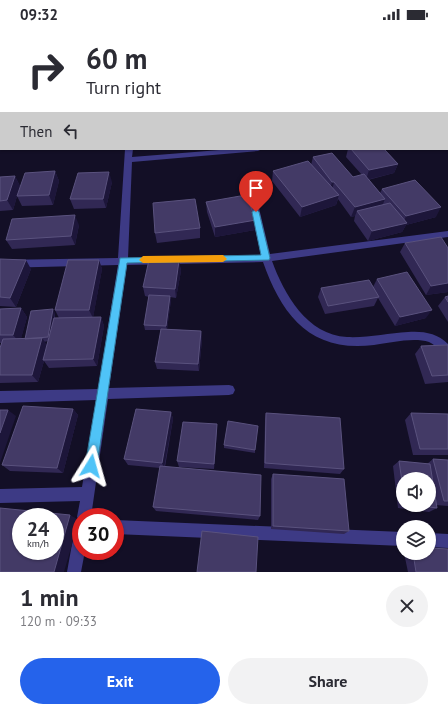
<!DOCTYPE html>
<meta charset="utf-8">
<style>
:root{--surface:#fff;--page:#f2f2f3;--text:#2b2b33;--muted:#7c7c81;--accent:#2563eb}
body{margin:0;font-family:"PT Sans",sans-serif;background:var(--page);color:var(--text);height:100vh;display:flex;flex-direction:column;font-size:15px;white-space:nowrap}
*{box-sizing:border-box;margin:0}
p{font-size:13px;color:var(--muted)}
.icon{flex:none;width:22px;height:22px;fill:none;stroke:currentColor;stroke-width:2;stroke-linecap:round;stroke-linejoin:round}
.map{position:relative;height:544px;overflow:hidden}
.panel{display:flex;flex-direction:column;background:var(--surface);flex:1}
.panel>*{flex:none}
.guide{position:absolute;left:0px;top:0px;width:448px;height:122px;box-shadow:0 1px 3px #0004;background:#fff;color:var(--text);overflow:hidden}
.buttons{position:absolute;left:396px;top:444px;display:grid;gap:8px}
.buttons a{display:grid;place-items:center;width:40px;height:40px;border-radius:50%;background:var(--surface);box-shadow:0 1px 3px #0004;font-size:20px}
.speed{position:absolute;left:12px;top:480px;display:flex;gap:8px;font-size:20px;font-weight:700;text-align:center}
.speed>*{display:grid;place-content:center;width:52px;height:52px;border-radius:50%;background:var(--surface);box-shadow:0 1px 3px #0004;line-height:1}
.speed small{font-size:10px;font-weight:400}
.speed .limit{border:6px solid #d22;background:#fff;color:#111}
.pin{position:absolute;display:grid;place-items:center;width:34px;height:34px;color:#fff;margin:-41px -17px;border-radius:50% 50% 50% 0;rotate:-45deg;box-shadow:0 0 4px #0007}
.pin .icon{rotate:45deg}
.me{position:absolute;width:44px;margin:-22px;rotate:8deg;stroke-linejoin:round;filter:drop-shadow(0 0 3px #0008)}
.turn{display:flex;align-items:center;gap:14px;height:84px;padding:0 20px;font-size:18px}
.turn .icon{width:52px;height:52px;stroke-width:2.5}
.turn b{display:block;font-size:28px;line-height:34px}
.then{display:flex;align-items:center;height:38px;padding:0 20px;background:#0003;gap:8px;font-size:15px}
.round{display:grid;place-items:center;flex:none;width:42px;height:42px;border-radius:21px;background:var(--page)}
.headline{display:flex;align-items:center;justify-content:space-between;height:68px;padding:0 20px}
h1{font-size:24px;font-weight:700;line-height:30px}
.action{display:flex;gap:8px;margin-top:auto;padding:8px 20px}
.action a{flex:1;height:46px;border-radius:24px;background:var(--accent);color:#fff;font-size:16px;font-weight:700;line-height:46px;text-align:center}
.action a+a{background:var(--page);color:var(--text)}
.status{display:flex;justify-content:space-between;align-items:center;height:28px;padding:0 20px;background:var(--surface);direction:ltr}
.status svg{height:11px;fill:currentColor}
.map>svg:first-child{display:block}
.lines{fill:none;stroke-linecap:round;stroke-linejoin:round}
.street{fill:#3d3a85;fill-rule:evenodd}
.wall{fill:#312854;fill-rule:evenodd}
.shaded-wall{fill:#1d163a}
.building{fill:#433a66;stroke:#5a527e;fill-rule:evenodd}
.route{fill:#4fc3f7;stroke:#337fa1}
.slow{fill:#f59e0b}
</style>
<div class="status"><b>09:32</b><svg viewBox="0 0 49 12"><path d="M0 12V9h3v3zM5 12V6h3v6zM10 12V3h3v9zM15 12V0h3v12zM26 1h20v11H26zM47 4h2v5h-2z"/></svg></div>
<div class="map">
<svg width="448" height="544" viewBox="0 0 448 544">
<rect width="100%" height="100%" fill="#130f26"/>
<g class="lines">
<path class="street" d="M4 0H10L3 1Z
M151 0H157L150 1Z
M294 0H300L301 1H295Z
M352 0H358V1H352Z
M1 6V11L0 12V7Z
M0 40H1V44H0Z
M447 50H448V54H447Z
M0 88H1V92H0Z
M0 116 1 121H3L0 122Z
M125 121H133L132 129 232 121H262L258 123 132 134 128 230 261 227 245 155 249 152 253 155 270 226 448 203V209L272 233C284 266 307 307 347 309 368 310 388 305 408 304 423 303 437 305 448 316V329C440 326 437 317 429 314 413 309 390 315 374 317 311 325 282 288 263 234L127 237 109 360 229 357 233 358 235 362 233 366 229 367 108 371 91 489H81V495L77 489 80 473 0 475V461L82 459 96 372 0 375V363L98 361 118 237 0 240V232L118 230Z
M115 492 403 504V518L115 506Z
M81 498V523H85L81 544H67L74 505 76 500Z
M429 505 448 506V520L429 519Z"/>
</g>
<path class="wall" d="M109 0H148L147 1H109Z
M177 0H210V1H177Z
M372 0H415L416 1H373Z
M0 15H1V37H0Z
M0 52H1V84H0Z
M348 121H384L398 136 394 145 368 152 380 165 382 161 436 189 406 197 402 204 368 213 354 193 355 188 351 189 338 171 336 177 300 189 272 153 273 143 311 137 313 129 353 149 362 147 346 129Z
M55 143 59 153 53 177 22 178 17 168Z
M15 148 20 158 13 182 0 183V149Z
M112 154 106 180 74 181 70 171Z
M206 174 256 192 255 202 215 209 207 184Z
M79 197 75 217 12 221 6 212Z
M200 200V210L157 215 155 205Z
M405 215 448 220V264L426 267 400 224Z
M0 231 31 241 16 279 0 278Z
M99 232 102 241 93 289H101L104 298 97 338 49 340 44 333 38 354 0 355V318V319L2 315H0V281L21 280 27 289 21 310H25L55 285V290H59L55 282ZM48 313 47 317 44 314Z
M179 233 181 243 176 270 170 269 171 272 167 301 201 303 202 311 199 343 157 341 155 334 161 302H145L144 297 149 269 145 268 143 259Z
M377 251 426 290 395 298 378 270 374 278 325 286 318 269 321 260 373 259Z
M448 268V294L438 278 445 269Z
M448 317V354L425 356 415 326 421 318Z
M73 381 78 387 63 445 10 443 2 437Z
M171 384 173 391 165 439 260 488 258 492 156 483 153 479 160 440 128 437 124 431Z
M266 385 344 441 340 446 264 440 265 392Z
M411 385 448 386V427H413L405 392Z
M217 403 214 441 179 439 177 433Z
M224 417 255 422V425L224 420Z
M433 431 448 432V478L436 477 437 480 429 484 398 480 393 438 399 433 427 436ZM403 451 429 477H403Z
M273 446 349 503 344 506 271 501V451Z
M404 525H429L448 544H408Z"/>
<path class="shaded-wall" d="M15 0H31L22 1H16Z
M447 37H448V46H447Z
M448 94V103H447V95Z
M398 136 394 145 366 152 369 142Z
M55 143 59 153 53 177 49 167Z
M109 144 112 154 106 180 103 171Z
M15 148 20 158 13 182 7 172Z
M332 154H334L332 163 329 164Z
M339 167 336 177 300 189 302 179Z
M385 171 381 181 357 183 355 188 351 189 355 179Z
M441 179 436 189 406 197 402 204 368 213 372 203 403 196 406 188Z
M75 187 79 197 75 217 71 208Z
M256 192 255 202 215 209V199Z
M26 232 31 241 16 279 10 270Z
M99 232 102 241 93 290 89 282Z
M179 233 181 243 176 270 175 261Z
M448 255V264L426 267 431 258Z
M170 268 171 272 167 302 166 298Z
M21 280 27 289 20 315 13 307Z
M53 281 55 285 51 313 48 309Z
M432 282 426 290 395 298 400 289Z
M101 289 104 298 97 338 93 331Z
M201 303 202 311 199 343 198 336Z
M42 310 48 318 43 332 44 333 38 354 32 347Z
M73 381 78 387 63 445 57 440Z
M8 382 16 388 0 435V405Z
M171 384 173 391 164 440 162 435Z
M217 396V403L214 441V436Z
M70 487 79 492 64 544H54Z"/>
<path class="building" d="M392 0H415L416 1H393Z
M0 15H1V27H0Z
M447 20 448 21V37H447Z
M0 52H1V74H0Z
M447 82 448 83V94L447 95Z
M351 121H384L398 136 369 142Z
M332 125 353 149 364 146 385 171 355 179 334 154H332L313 129Z
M308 133 339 167 302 179 273 143Z
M55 143 49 167 17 168 25 145Z
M109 144 103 171H70L78 145Z
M15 148 7 172 0 173V149Z
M415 152 441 179 406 188 382 161Z
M246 167 256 192 215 199 206 174Z
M195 171 200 200 155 205 153 175Z
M390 175 407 195 372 203 357 183Z
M75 187 71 208 6 212 12 191Z
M441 209 448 220V255L431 258 405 215Z
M0 231 26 232 10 270 0 269Z
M68 232H99L89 282H55Z
M149 232 179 233 175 261 143 259Z
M407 244 432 282 400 289 377 251Z
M369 252 379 269 328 278 321 260Z
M149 267 170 268 166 298 144 297Z
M448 268V274L445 269Z
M21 280 13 307H0V281Z
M53 281 48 309 25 311 31 283Z
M101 289 93 331 43 332 54 290Z
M161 301 201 303 198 336 155 334Z
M42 310 32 347H0V320L3 311Z
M448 317V347L432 348 421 318Z
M23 378 73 381 57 440 2 437Z
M136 381 171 384 162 435 124 431Z
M0 382H8L0 405Z
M266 385 340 390 344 441 265 435Z
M411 385 448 386V421H420Z
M228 393 258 398 255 422 224 417Z
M183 394 217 396 214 436 177 433Z
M433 431 448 432V473H444Z
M399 433 430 436 437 480 413 477H429V451H403V460Z
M160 438 261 447 260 488 153 479Z
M273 446 344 451 349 503 273 498Z
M0 480 70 487 54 544H0ZM21 489H55V523H21Z
M202 503 258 509 256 544H197Z
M429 520 448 521V544H416L413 525H429Z"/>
<path class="route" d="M256 181 259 184 270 230 269 232 127 235 97 438 95 442 91 443 87 442 85 438 120 230 261 227 252 184Z"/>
<path class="slow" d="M223 227 227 231 223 234 143 235 139 232 143 228Z"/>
</svg>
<div class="buttons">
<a><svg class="icon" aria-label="sound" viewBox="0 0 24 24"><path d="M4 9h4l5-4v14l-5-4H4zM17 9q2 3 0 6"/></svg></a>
<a><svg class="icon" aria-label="layers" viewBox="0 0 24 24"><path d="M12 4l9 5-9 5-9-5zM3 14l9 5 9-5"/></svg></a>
</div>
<div class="speed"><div>24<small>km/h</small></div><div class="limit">30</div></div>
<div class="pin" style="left:256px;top:184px;background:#d93025"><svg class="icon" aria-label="arrive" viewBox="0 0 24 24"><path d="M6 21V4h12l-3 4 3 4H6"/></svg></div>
<svg class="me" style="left:91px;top:438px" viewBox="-20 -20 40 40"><path d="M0-17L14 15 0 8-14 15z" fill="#4fc3f7" stroke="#fff" stroke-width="4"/></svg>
<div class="guide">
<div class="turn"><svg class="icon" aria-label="right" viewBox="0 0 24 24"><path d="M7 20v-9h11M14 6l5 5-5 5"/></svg><div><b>60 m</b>Turn right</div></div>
<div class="then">Then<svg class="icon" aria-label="left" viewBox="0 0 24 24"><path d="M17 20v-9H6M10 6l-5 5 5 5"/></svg></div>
</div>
</div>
<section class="panel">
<div class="headline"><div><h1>1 min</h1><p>120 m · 09:33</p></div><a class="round"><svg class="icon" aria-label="close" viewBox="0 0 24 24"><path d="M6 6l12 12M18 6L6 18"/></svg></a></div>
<div class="action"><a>Exit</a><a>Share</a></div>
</section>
